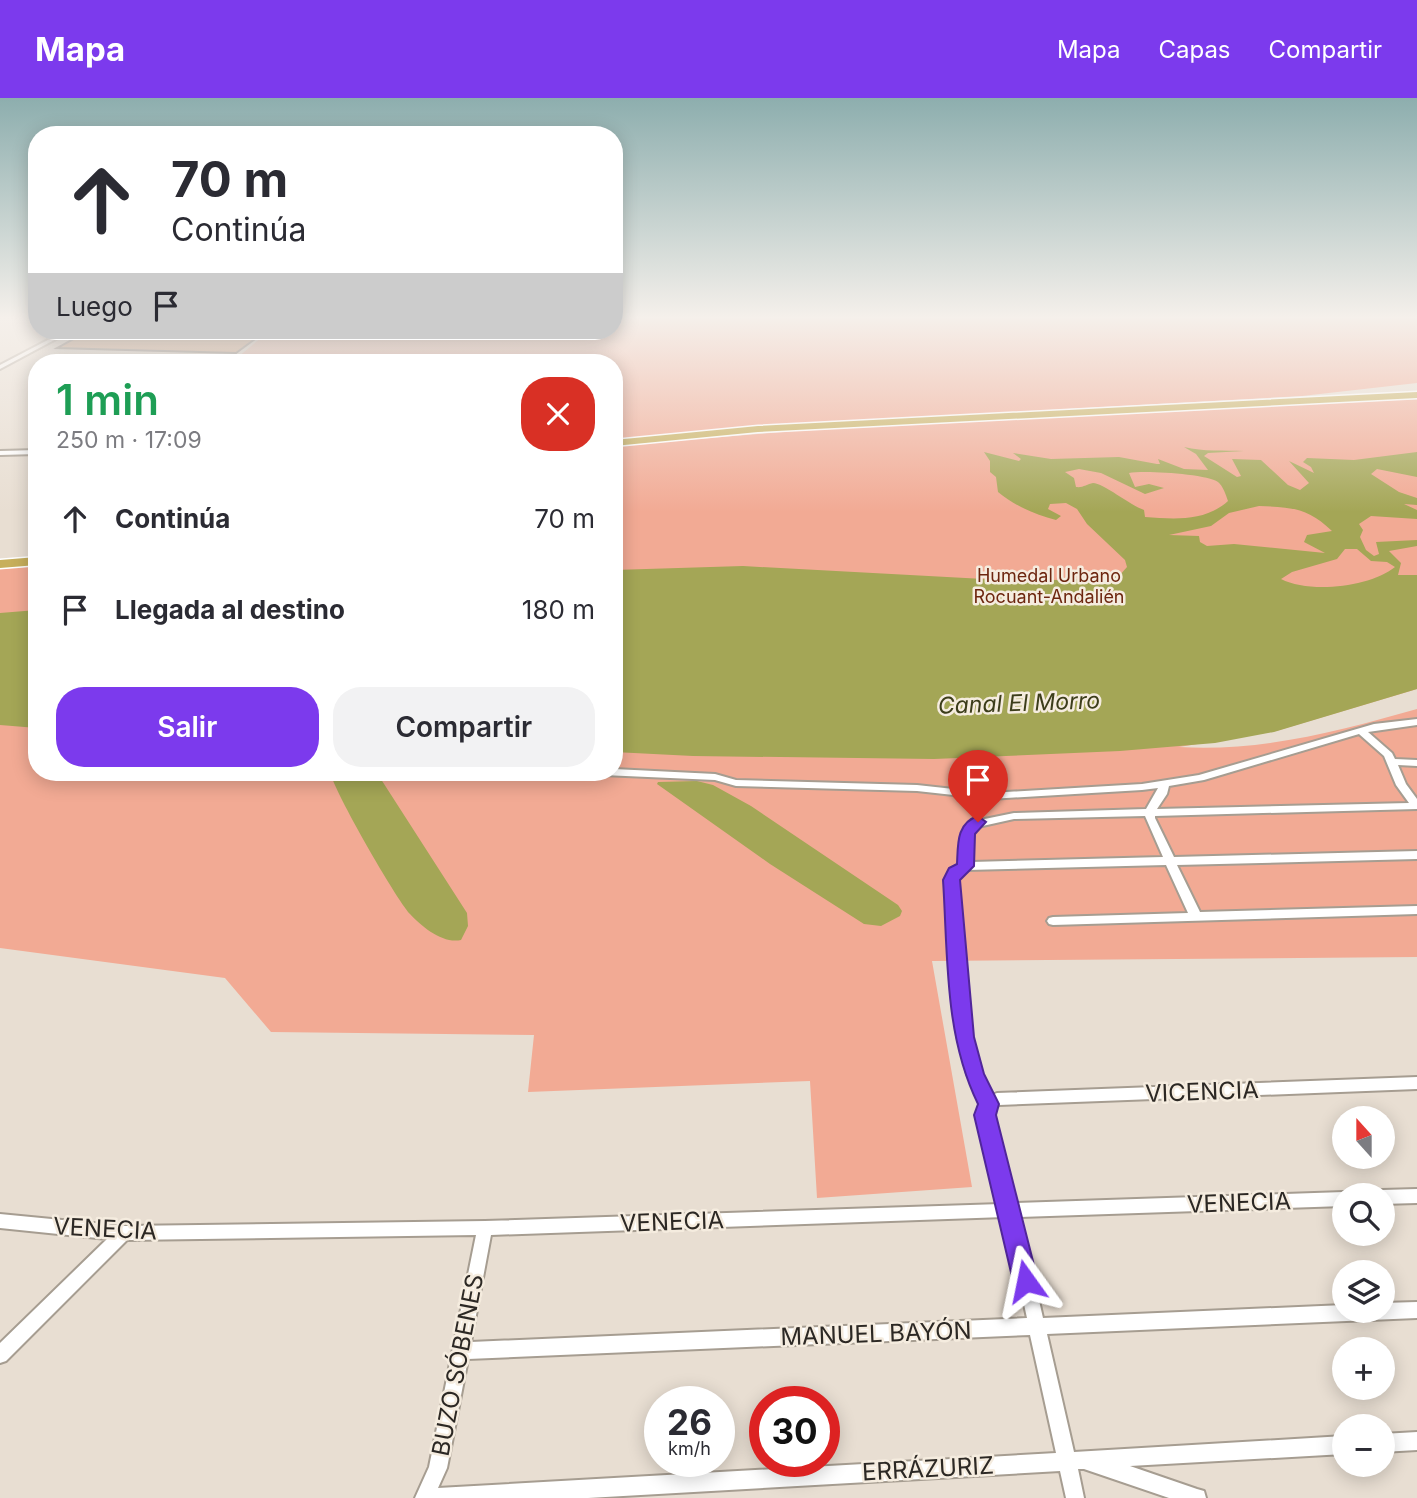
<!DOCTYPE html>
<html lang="es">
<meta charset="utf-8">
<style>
:root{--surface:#fff;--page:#f2f2f3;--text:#2b2b33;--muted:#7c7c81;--accent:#7c3aed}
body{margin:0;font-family:Inter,sans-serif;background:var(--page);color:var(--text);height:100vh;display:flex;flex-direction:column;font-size:26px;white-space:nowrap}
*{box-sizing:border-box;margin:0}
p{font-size:23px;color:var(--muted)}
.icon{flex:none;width:38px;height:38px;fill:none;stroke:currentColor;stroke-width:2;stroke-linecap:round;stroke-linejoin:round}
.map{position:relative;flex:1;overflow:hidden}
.side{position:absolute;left:28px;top:256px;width:595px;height:427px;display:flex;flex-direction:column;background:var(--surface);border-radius:28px;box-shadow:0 4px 18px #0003}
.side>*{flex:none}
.hud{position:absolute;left:28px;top:28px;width:595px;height:214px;border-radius:28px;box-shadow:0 4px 18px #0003;background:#fff;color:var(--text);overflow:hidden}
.needle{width:46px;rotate:339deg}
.buttons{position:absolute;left:1332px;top:1008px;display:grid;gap:14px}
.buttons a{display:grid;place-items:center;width:63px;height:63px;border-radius:50%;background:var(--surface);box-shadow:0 4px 18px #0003;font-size:35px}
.speed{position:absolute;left:644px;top:1288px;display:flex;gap:14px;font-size:35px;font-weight:700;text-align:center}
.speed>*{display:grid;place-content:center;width:91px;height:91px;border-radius:50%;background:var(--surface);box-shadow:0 4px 18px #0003;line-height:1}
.speed small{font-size:18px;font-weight:400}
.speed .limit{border:10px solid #d22;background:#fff;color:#111}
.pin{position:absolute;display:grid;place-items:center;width:60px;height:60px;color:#fff;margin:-72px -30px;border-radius:50% 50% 50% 0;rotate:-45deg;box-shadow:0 0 7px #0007}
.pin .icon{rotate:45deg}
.me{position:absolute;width:77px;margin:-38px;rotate:348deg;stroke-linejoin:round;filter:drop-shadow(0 0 5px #0008)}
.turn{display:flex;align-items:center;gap:24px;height:147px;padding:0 28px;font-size:32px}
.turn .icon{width:91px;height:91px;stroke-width:2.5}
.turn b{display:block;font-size:49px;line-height:60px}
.then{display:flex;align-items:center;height:66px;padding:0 28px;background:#0003;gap:14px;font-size:26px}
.round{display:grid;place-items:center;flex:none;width:74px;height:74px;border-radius:28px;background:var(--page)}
.head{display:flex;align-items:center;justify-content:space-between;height:119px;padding:0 28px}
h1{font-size:42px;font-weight:600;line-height:52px;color:#1e9e55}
.action{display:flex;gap:14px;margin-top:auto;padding:14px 28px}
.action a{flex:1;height:80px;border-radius:28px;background:var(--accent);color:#fff;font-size:28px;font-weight:600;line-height:80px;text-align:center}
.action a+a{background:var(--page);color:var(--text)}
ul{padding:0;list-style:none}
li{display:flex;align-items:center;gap:21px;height:91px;padding:0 28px}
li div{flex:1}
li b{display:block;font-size:26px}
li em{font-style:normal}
header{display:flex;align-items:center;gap:42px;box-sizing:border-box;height:98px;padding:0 35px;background:var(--accent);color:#fff}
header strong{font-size:33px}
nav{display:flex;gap:38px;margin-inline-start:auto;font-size:24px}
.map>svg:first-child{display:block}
.green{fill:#f2aa94}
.water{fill:#a4a656;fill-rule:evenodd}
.building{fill:#d79363;stroke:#655a52;stroke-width:2}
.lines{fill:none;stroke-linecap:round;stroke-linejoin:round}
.minor-casing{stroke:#a69d91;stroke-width:4}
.trunk-casing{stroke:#fff;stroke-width:3}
.minor{fill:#fff;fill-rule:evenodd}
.trunk{fill:#c7af5c;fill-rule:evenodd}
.route{fill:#7c3aed;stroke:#51269a;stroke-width:2}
.labels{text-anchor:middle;stroke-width:5;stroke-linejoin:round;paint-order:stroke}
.far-park-label{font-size:18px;fill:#6d260f;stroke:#f5ecdf}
.water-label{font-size:23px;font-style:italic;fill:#3c3d1a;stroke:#f5ecdf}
.near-street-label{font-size:24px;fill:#2c2824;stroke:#f5ecdf}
</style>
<header>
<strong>Mapa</strong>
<nav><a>Mapa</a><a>Capas</a><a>Compartir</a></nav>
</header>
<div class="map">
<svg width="1417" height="1400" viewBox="0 0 1417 1400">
<rect width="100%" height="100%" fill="#e8ded2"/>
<path class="green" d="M614 218H1417V285L1302 298 743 329 614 341V264H232L269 233H614Z
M1417 301V591L1276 633 1179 649C1260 654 1340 633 1417 611V859L932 863 972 1089 817 1100 810 983 528 994 534 937 271 934 225 880 0 850V471L37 468V674H614V348L794 333Z"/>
<path class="water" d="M1184 349C1204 354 1223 352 1244 353L1208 355 1204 358 1237 379 1241 378 1232 361 1261 362 1288 387 1300 392 1309 385 1289 363 1314 375 1311 369 1303 364 1307 360 1354 362 1417 354V379L1377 371 1371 376 1399 394 1417 400V407L1404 406 1417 412V421L1371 418 1359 426 1363 432 1360 439 1366 452 1374 458 1379 456 1376 444 1417 442V448L1389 453 1401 465 1398 477H1417V591L1274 634 1215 645 1120 653 934 661 693 658 614 654V472L743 468 984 481 1062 482 1119 478 1127 469 1125 462 1087 426 1077 411 1066 405 1050 406 1048 411 1061 418 1056 422C1034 416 1015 408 998 394L996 379 990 374V363L984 354 1019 363 1021 361 1013 355 1051 361 1119 359 1157 366H1160L1158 361 1184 371 1208 372 1196 356ZM1079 371 1101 375 1145 396 1164 390 1149 386 1135 389 1129 375C1144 372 1207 376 1218 384 1223 388 1226 397 1228 403 1205 424 1174 421 1145 419L1144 412C1130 407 1103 385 1093 385 1087 386 1083 390 1076 389L1074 380 1065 374ZM1259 408C1294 409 1309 411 1332 433L1307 437 1304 444 1325 455 1234 446 1207 448 1200 444 1199 438 1169 437 1211 428 1229 415ZM1345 451H1357L1371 463 1387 464 1395 469C1370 489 1310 496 1281 481L1292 474 1337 461Z
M37 512V630L0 627V515Z
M330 674 377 675 467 815 468 828 461 842C443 846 422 829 410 816 395 799 335 695 330 674Z
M697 683 713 687 751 708 898 807 902 813 900 818 881 828 864 826 770 766 657 686 658 684Z"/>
<path class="building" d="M88 233H266L236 255 57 250Z"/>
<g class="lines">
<defs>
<path id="minor" d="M65 233H71L0 271V267Z
M37 352V356L0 357V353Z
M1417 621V627L1368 634 1392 655 1395 661 1417 662V668L1398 667 1406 686 1417 701V711L1155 718V720L1174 759 1417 753V761L1177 767 1200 814 1417 808V816L1053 827 1049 826 1047 823 1049 820 1053 819 1188 815 1166 767 967 772 960 776 958 785 971 938 981 976 992 997 997 995 1417 979V991L999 1007 995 1010 992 1017 1016 1105 1344 1094 1349 1096 1344 1097V1108L1020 1119 1043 1220 1344 1207V1213H1382V1205L1417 1204V1220L1047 1236 1074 1354 1344 1338V1356L1130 1368 1197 1391 1204 1393 1206 1400H1169L1084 1371H1078L1084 1400H1066L1060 1373 588 1400H415L429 1369 476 1137 127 1142 6 1263 0 1265V1245L107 1141 0 1130V1116L124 1128 485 1123 1001 1106 978 1017 982 1006 967 976 957 938 946 785 951 771 959 766 962 735 970 724 1014 715 1146 711 1158 690 1142 692 990 701 917 693 736 688 715 682 603 677 598 674H614V671L715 676 736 682 917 687 990 695 1142 686 1199 677 1374 626ZM1359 636 1384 658 1396 687 1409 705 1157 711 1167 696 1169 688 1204 682ZM1145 718 1163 759 971 764 972 735 978 729 1014 721ZM1005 1119 1027 1220 471 1244 491 1137ZM1030 1237 1056 1355 438 1390 447 1370 468 1261Z
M1417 1091V1105L1382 1106V1097H1375L1377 1094 1382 1092Z
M1417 1334V1352L1382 1354V1336Z"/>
<path id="trunk" d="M1417 294V300L758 334 614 348V342L758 328Z
M37 459V467L0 470V462Z"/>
</defs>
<use href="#minor" class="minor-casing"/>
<use href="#trunk" class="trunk-casing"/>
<use href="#minor" class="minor"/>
<use href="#trunk" class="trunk"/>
</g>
<linearGradient id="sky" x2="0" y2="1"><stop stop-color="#8daeae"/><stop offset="0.53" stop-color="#f5f0eb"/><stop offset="1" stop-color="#f5f0eb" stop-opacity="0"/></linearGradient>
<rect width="1417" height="414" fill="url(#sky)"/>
<path class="route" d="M978 718 986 724 975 736 974 768 960 782 974 939 984 976 999 1006 996 1017 1038 1183 1034 1192 1026 1195 1017 1192 1013 1183 974 1017 978 1006C944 937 948 857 943 782L949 770 957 766C958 747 956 725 978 718Z"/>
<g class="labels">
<g class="far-park-label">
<text x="1049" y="484">Humedal Urbano<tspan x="1049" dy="21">Rocuant-Andalién</tspan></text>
</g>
<g class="water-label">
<text transform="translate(1019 605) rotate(-2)" y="8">Canal El Morro</text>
</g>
<g class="near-street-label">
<text transform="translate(1202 994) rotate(-2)" y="8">VICENCIA</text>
<text transform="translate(1239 1105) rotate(-2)" y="8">VENECIA</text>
<text transform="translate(672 1124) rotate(-2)" y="8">VENECIA</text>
<text transform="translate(105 1131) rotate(3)" y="8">VENECIA</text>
<text transform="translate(876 1236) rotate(-2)" y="8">MANUEL BAYÓN</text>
<text transform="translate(458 1267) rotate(-79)" y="8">BUZO SÓBENES</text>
<text transform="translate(928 1371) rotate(-3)" y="8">ERRÁZURIZ</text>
</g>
</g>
</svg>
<div class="buttons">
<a><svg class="needle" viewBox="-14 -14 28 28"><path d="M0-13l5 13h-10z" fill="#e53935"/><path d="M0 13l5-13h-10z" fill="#7c7c81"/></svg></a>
<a><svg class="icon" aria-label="search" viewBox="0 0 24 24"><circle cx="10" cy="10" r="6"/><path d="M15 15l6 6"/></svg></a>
<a><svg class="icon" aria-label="layers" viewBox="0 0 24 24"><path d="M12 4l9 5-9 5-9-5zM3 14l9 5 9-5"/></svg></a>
<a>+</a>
<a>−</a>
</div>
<div class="speed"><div>26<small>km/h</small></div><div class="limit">30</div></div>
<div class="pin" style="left:978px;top:724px;background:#d93025"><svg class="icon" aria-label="arrive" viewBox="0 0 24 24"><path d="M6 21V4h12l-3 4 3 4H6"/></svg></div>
<svg class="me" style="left:1026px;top:1183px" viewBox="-20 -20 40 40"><path d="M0-17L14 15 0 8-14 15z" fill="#7c3aed" stroke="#fff" stroke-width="4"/></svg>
<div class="hud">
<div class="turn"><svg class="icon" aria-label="ahead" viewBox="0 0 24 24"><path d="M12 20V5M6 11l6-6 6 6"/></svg><div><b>70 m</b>Continúa</div></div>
<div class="then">Luego<svg class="icon" aria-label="arrive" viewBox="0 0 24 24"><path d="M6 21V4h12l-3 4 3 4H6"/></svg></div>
</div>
<section class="side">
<div class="head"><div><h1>1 min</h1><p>250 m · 17:09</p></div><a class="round" style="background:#d93025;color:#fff"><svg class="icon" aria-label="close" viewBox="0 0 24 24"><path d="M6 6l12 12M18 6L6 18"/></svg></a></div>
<ul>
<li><svg class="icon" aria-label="ahead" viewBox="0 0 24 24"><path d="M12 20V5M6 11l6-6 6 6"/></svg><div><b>Continúa</b></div><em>70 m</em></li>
<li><svg class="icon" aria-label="arrive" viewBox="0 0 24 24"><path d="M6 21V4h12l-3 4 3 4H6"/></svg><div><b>Llegada al destino</b></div><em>180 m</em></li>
</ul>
<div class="action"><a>Salir</a><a>Compartir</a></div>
</section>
</div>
